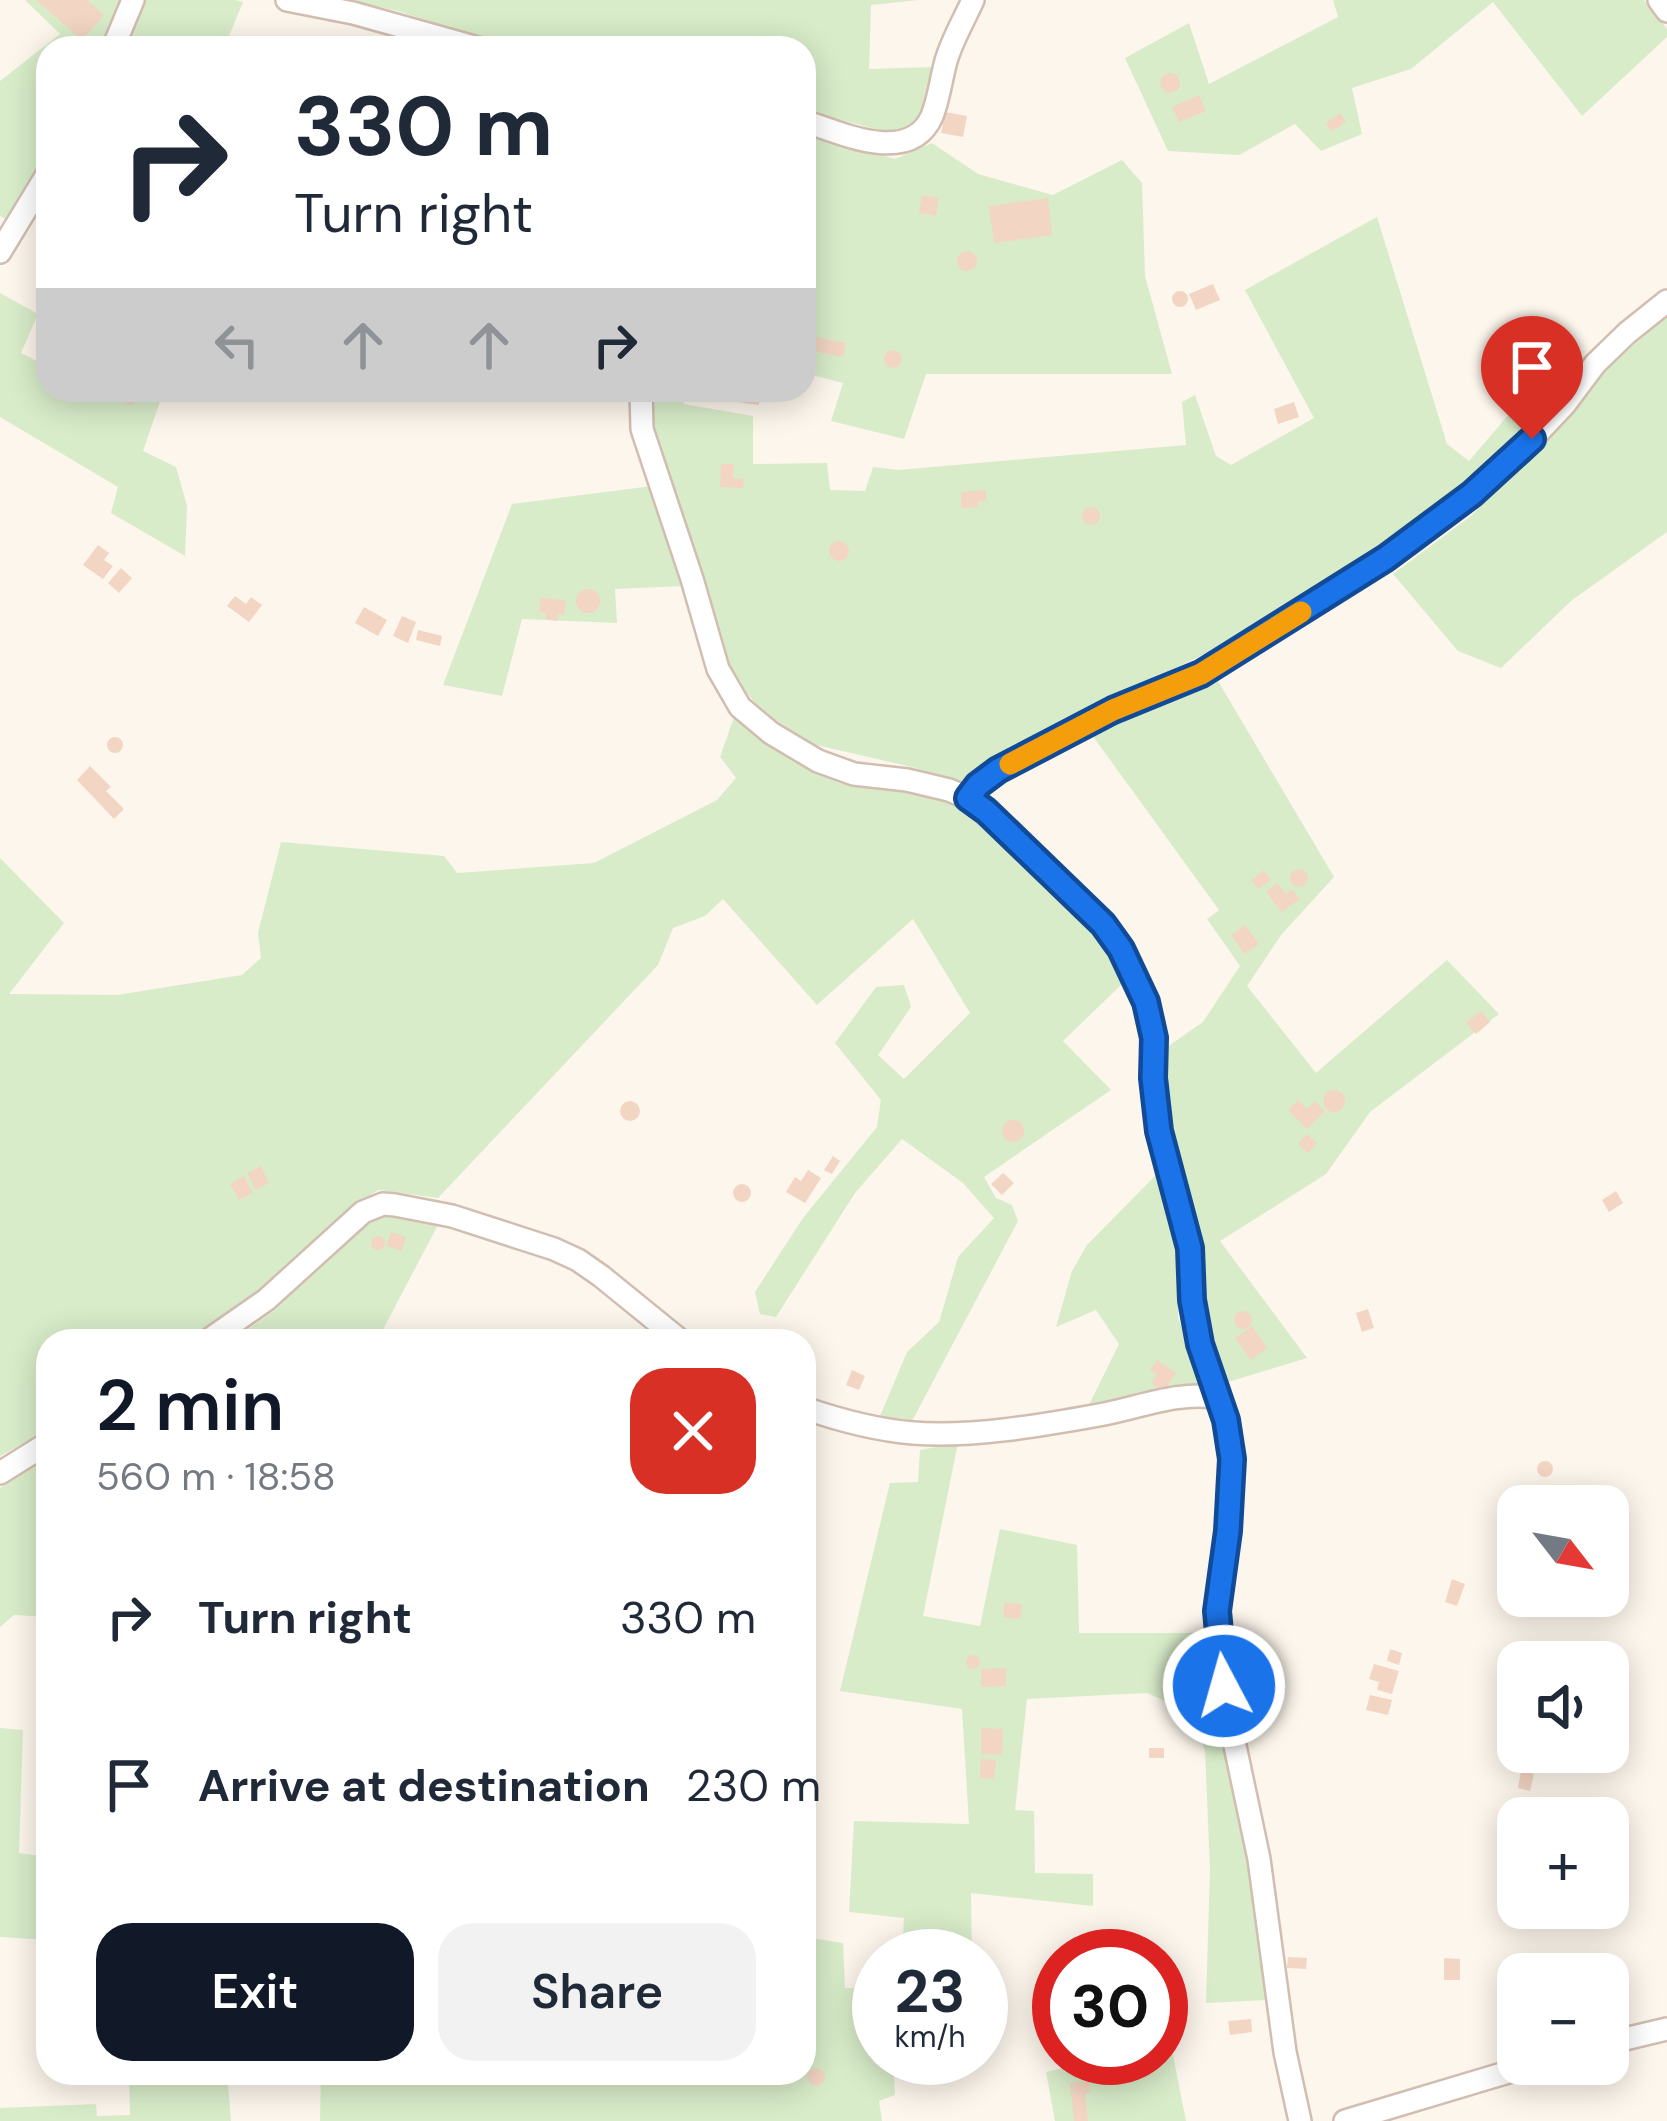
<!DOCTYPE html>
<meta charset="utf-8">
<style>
:root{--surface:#fff;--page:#f2f2f3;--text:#1f2937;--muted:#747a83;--accent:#111827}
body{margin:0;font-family:"DM Sans",sans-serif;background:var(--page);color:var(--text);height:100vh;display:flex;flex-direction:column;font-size:45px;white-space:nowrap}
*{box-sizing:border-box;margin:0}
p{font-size:39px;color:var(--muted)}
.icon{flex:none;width:66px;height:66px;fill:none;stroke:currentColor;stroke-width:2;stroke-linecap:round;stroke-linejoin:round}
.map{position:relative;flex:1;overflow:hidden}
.drawer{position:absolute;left:36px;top:1329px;width:780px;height:756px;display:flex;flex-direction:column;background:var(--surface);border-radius:36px;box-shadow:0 6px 30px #0003}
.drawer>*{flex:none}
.guide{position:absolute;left:36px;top:36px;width:780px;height:366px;border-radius:36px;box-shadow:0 6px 30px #0003;background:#fff;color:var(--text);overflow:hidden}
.needle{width:78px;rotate:121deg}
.buttons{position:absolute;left:1497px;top:1485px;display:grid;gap:24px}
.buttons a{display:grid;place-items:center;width:132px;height:132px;border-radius:24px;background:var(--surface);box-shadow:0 6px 30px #0003;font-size:60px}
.speed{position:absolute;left:852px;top:1929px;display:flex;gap:24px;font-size:60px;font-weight:700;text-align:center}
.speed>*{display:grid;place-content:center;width:156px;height:156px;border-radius:50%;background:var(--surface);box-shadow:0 6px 30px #0003;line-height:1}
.speed small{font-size:30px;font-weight:400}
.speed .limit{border:18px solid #d22;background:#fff;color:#111}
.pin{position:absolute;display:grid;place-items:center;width:102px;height:102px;color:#fff;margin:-123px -51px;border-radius:50% 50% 50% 0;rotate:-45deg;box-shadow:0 0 12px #0007}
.pin .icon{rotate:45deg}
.me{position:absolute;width:132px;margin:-66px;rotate:354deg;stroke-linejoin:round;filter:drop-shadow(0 0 9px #0008)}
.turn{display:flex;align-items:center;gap:42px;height:252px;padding:0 60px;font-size:54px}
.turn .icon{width:156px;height:156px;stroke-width:2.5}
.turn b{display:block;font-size:84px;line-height:102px}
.lanes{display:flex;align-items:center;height:114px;padding:0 60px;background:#0003;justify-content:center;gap:60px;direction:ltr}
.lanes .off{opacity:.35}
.round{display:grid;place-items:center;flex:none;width:126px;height:126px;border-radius:36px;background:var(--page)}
.summary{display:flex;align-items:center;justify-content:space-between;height:204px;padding:0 60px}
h1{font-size:72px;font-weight:600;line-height:90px;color:var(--accent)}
.button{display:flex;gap:24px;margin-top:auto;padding:24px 60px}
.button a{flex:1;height:138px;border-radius:36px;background:var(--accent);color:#fff;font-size:48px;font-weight:600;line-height:138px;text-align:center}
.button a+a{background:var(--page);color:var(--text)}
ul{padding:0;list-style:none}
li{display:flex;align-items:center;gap:36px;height:168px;padding:0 60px}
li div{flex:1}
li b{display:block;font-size:45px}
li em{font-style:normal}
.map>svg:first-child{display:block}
.green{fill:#d8ecc9}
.building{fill:#f3d5c3}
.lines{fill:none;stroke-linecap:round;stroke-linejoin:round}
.street-casing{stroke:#d1beb0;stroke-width:26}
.street{stroke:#fff;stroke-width:21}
.route-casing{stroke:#114b97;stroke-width:30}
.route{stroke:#1a73e8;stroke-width:21}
.slow{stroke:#f59e0b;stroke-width:21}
</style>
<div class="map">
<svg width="1667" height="2121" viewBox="0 0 1667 2121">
<rect width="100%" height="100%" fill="#fdf6ec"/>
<path class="green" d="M25 0H120L102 48H48V152L6 220 0 216V81L60 34Z
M142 0H235L243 2 224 48H124Z
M346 0H919L871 5 869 69 936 67C928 102 932 118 898 135L804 110V48H531L471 35 398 11Z
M1333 0H1644L1667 29V37L1582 116 1493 2 1411 69 1352 88 1362 134 1321 151 1295 124 1239 155 1168 151 1125 58 1189 23 1209 84 1338 17Z
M804 132 895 159 932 143 978 174 1053 195 1122 160 1142 183 1145 276 1172 374H926L904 439 831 421 843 383 804 373Z
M1377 217 1447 444 1469 461 1516 406 1559 392 1485 469 1368 556 1215 649 989 759 962 785 916 768 812 744 762 711 730 673 654 434 649 400 651 390H685L684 404 753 416V464L827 463 830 490 865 491 873 467 898 470 1186 445 1182 402 1195 395 1216 456 1231 465 1314 418 1245 290Z
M0 293 38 314 21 353 48 367V390H164L143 451 176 467 187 506 185 556 111 513 118 487 0 417Z
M1667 316V532L1571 601 1501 668 1458 651 1393 574 1471 516 1580 405 1609 366Z
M652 486 685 586 615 589 617 623 522 619 502 696 443 685 512 504Z
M1218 681 1334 877 1281 935 1247 986 1316 1073 1447 960 1499 1014 1370 1112 1326 1174 1220 1241 1307 1358 1228 1382 1203 1307 1199 1237 1171 1151 1161 1089 1167 1047 1203 1022 1240 966 1207 919 1219 910 1092 735Z
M735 714 907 788 955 802 1096 933 1123 983 1063 1041 1111 1090 984 1177 996 1198 1012 1205 1018 1221 912 1421 880 1416 907 1352 939 1322 958 1257 994 1218 963 1183 902 1139 855 1193 776 1317 760 1314 755 1292 803 1218 877 1127 881 1100 835 1043 876 987 904 985 911 1007 878 1055 904 1079 970 1013 913 919 817 1005 723 899 705 916 673 928 658 965 438 1198 379 1190 353 1205 261 1295 209 1324 188 1341H48V1430L0 1456V858L64 923 9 994 117 995 242 975 261 958 258 933 281 842 444 856 457 873 594 863 717 800 736 778 720 757Z
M1157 1174 1180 1250 1178 1317 1203 1387 1087 1409 1119 1344 1096 1310 1056 1327 1072 1271 1087 1245Z
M391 1215 439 1223 377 1341H230L274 1311 366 1221Z
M958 1443 923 1616 980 1626 1000 1529 1077 1545 1079 1633H1207L1241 1798 1266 2000 1206 2003 1210 1869 1205 1751 1196 1728 1179 1707 1147 1693 1027 1699 1015 1810 1034 1811 1035 1873 1093 1874V1906L971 1893 972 1956H902L904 1918 849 1912 854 1821 969 1824 962 1709 840 1691 890 1483 918 1482 920 1450Z
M48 1458V1617L14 1615 0 1627V1488Z
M0 1728 23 1730 19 1853 48 1857V1940L0 1937Z
M804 1937 843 1943 845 1988 879 1989V2058H893L895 2095 879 2101 882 2121H320L321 2073H804Z
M1171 2045 1186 2121H1055L1046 2072 1109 2058H1161V2047Z
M129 2073H227L231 2121H0V2108L96 2104 97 2116 130 2115Z"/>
<path class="building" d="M36 0H87L104 15 82 40Z
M1160 83a10 10 0 1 1 20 0a10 10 0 1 1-20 0Z
M1199 95 1206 111 1179 122 1172 107Z
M945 112 967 116 963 137 941 133Z
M1340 113 1346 122 1331 132 1326 123Z
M922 195 939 198 936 216 919 213Z
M1048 198 1052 235 994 243 989 206Z
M957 261a10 10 0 1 1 20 0a10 10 0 1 1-20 0Z
M1213 284 1220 300 1196 310 1189 294Z
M1172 299a8 8 0 1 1 16 0a8 8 0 1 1-16 0Z
M804 335 846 343 843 357 804 349Z
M884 359a9 9 0 1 1 18 0a9 9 0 1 1-18 0Z
M118 390H133L139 394 131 406 114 395Z
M730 390 754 392 752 399 759 400V405L728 401Z
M1294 402 1299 417 1278 424 1274 409Z
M721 464H734L733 478 744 479 743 488 720 487Z
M986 490V501H978L979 507 961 508V492Z
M1082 516a9 9 0 1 1 18 0a9 9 0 1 1-18 0Z
M829 551a10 10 0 1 1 20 0a10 10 0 1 1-20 0Z
M98 545 109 553 104 560 113 566 103 579 83 565Z
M121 568 132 578 119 593 108 583Z
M576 601a12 12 0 1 1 24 0a12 12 0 1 1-24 0Z
M235 596 246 604 251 597 262 605 249 622 227 606Z
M541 597 566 601 564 615 558 614 557 621 545 619 546 613 539 612Z
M364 607 387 620 378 636 355 623Z
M402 616 416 622 408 643 393 636Z
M418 630 442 636 440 646 416 640Z
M107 745a8 8 0 1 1 16 0a8 8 0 1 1-16 0Z
M90 766 111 787 106 791 124 809 114 819 77 780Z
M1290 878a9 9 0 1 1 18 0a9 9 0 1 1-18 0Z
M1264 870 1271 880 1258 889 1251 880Z
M1277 883 1286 894 1292 889 1300 899 1282 912 1266 892Z
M1245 925 1259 944 1245 954 1231 935Z
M1481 1011 1490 1022 1476 1034 1466 1023Z
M1323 1101a11 11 0 1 1 22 0a11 11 0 1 1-22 0Z
M1298 1100 1307 1109 1315 1101 1325 1111 1307 1129 1288 1110Z
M620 1111a10 10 0 1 1 20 0a10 10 0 1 1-20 0Z
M1002 1131a11 11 0 1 1 22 0a11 11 0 1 1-22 0Z
M1307 1134 1317 1143 1308 1153 1298 1144Z
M833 1156 840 1161 832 1174 824 1170Z
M261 1166 269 1183 256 1190 247 1173Z
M808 1170 821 1178 805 1203 786 1192 795 1177 801 1181Z
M1003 1173 1014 1183 1002 1195 991 1184Z
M244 1176 253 1193 239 1200 230 1184Z
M733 1193a9 9 0 1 1 18 0a9 9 0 1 1-18 0Z
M1616 1191 1623 1203 1609 1212 1602 1200Z
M391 1232 406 1237 402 1251 386 1246Z
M371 1243a7 7 0 1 1 14 0a7 7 0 1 1-14 0Z
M1368 1309 1374 1328 1362 1332 1356 1313Z
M1234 1320a9 9 0 1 1 18 0a9 9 0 1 1-18 0Z
M1252 1326 1267 1348 1251 1360 1235 1338Z
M1157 1360 1176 1373 1163 1392 1151 1383 1157 1375 1150 1370Z
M852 1370 865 1376 859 1390 846 1385Z
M1537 1469a8 8 0 1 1 16 0a8 8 0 1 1-16 0Z
M1452 1579 1465 1584 1457 1606 1445 1602Z
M1004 1603 1022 1604 1020 1619 1003 1617Z
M1390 1649 1402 1653 1399 1665 1387 1661Z
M966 1662a7 7 0 1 1 14 0a7 7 0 1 1-14 0Z
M1374 1664 1399 1671 1392 1694 1377 1690 1379 1682 1369 1679Z
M1006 1668V1686L981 1687V1669Z
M1370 1695 1392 1700 1388 1715 1366 1710Z
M981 1728 1003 1729 1002 1755 981 1754Z
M1149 1748H1164V1758H1149Z
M981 1759 996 1760 994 1779 980 1778Z
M1521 1771 1534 1774 1530 1791 1518 1788Z
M909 1949a9 9 0 1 1 18 0a9 9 0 1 1-18 0Z
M1288 1957 1307 1958 1306 1969 1287 1968Z
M1444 1958 1460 1959V1980H1444Z
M1251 2019 1252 2032 1230 2035 1228 2021Z
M807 2077a9 9 0 1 1 18 0a9 9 0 1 1-18 0Z
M1089 2081 1090 2093 1085 2094 1088 2121H1074L1070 2083Z"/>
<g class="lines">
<defs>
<path id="street" d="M287 0 353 13 478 48
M1659 0 1667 11
M113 48 133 0
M804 121C841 133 910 166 932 116 939 99 941 79 946 61 952 40 964 20 973 0
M0 252 48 173
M641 390 642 429 692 579 718 669 740 707 771 733 818 761 854 774 907 780 949 790 968 798 986 811 1103 924 1121 949 1146 1002 1154 1038 1153 1078 1159 1131 1190 1248 1192 1300 1200 1344 1226 1421 1232 1459 1228 1531 1217 1611 1218 1640 1231 1727 1259 1859 1285 2052 1300 2121
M968 798 978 785 998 770 1113 711 1201 674 1386 558 1472 494 1532 439 1565 404 1595 364 1627 333 1667 301
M207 1341 266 1300 363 1212 383 1204 395 1205 452 1216 554 1249 578 1260 601 1276 681 1341
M804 1408C839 1420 876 1430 913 1433 969 1438 1044 1425 1099 1415 1138 1408 1181 1390 1219 1398
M0 1473 48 1443
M1608 2043 1667 2029
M1345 2121 1535 2064"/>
</defs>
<use href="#street" class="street-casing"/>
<use href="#street" class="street"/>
</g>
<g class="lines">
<defs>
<path id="route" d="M1224 1686 1217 1611 1228 1531 1232 1459 1226 1420 1200 1344 1192 1300 1190 1248 1159 1131 1153 1078 1154 1038 1146 1002 1121 949 1103 924 986 811 968 798 978 785 998 770 1113 710 1201 674 1386 558 1472 494 1532 439"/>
</defs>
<use href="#route" class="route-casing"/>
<use href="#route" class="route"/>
<path class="slow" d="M1010 764 1113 710 1201 674 1301 612"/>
</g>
</svg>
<div class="buttons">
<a><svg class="needle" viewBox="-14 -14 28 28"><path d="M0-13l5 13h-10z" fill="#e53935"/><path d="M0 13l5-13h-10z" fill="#747a83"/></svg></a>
<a><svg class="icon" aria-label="sound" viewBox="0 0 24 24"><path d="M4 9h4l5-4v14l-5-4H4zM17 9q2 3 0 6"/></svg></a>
<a>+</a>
<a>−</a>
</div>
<div class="speed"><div>23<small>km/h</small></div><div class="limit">30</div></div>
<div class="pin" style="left:1532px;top:439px;background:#d93025"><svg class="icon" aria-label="arrive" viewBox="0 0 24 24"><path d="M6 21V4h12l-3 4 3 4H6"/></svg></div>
<svg class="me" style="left:1224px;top:1686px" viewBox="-20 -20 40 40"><circle r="17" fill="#1a73e8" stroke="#fff" stroke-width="3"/><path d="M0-11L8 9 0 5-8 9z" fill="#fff"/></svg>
<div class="guide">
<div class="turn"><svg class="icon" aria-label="right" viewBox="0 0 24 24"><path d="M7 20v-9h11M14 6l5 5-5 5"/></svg><div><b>330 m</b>Turn right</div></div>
<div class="lanes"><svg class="icon off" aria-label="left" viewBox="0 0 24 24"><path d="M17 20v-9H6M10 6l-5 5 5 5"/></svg><svg class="icon off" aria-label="ahead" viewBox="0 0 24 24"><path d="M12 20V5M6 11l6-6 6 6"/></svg><svg class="icon off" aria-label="ahead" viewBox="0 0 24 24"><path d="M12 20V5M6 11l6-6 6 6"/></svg><svg class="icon" aria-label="right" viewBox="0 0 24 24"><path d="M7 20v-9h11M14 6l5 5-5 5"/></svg></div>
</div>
<section class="drawer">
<div class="summary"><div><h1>2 min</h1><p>560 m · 18:58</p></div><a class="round" style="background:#d93025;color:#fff"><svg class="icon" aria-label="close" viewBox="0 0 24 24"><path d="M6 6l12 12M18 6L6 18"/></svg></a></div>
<ul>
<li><svg class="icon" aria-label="right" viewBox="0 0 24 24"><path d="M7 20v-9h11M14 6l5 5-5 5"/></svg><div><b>Turn right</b></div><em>330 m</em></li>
<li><svg class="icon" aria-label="arrive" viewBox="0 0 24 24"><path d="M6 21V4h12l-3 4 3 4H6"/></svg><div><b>Arrive at destination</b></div><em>230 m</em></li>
</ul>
<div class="button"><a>Exit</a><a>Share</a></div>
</section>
</div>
